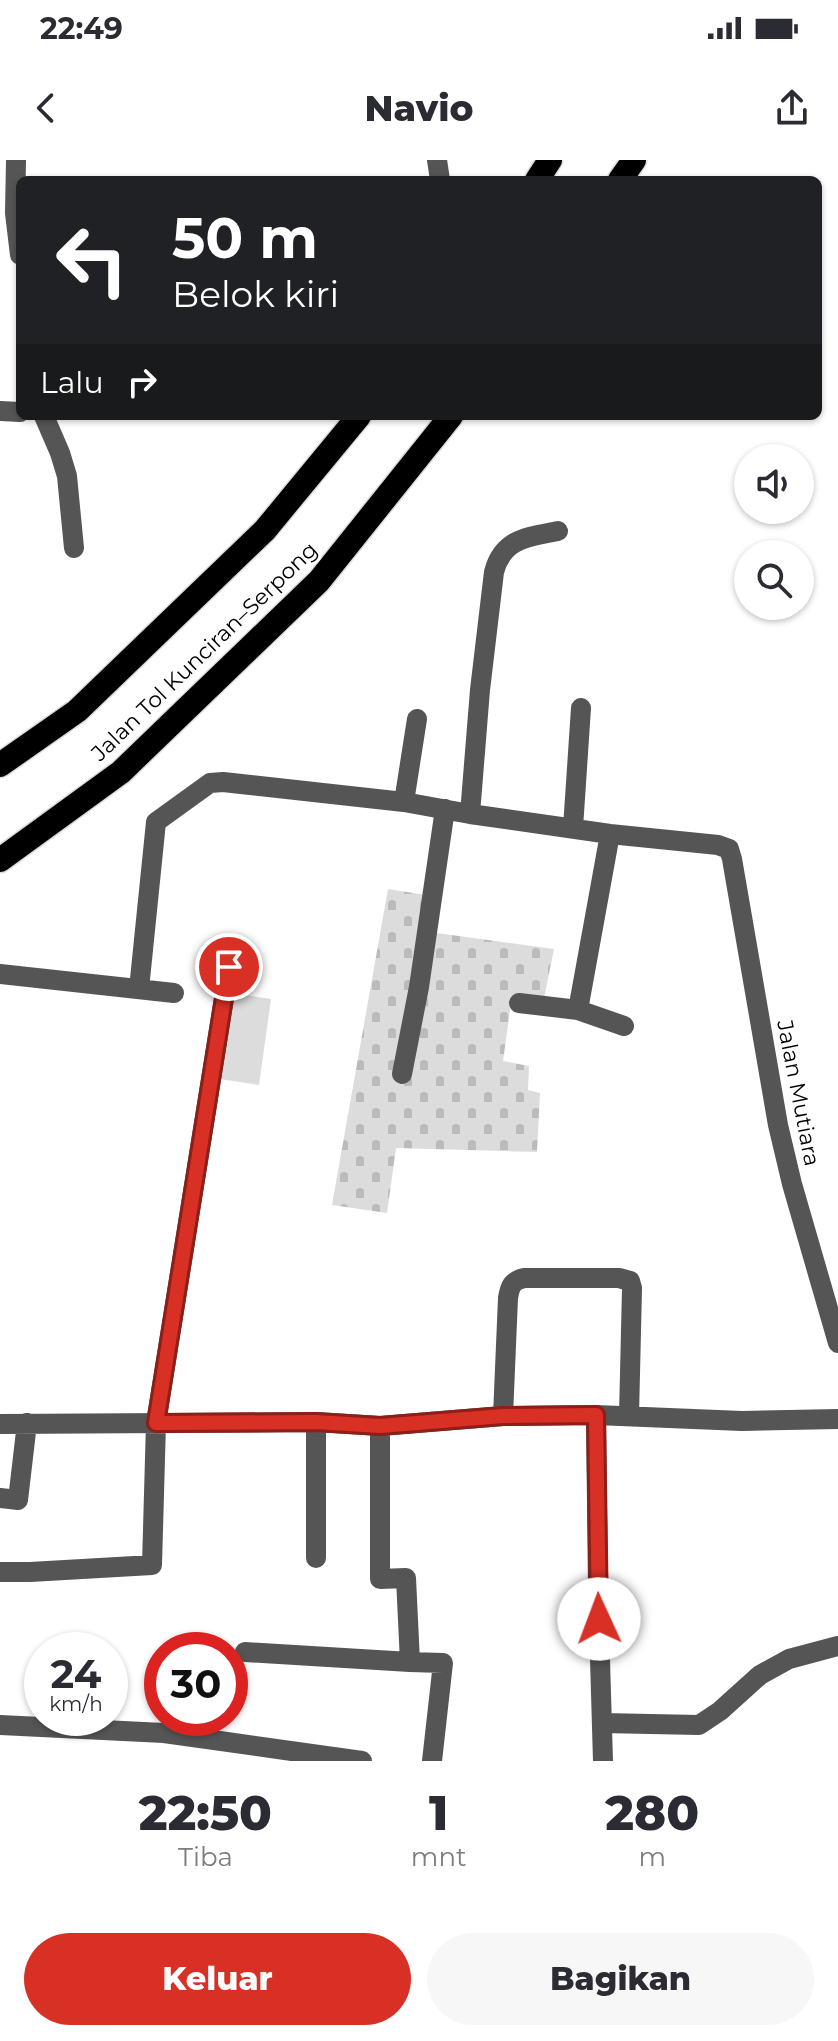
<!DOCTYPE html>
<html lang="id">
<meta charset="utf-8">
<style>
:root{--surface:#fff;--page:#f7f7f7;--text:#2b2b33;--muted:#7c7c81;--accent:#d93025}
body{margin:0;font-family:Montserrat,sans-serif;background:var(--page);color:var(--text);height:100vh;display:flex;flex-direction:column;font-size:30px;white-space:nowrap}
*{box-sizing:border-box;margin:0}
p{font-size:26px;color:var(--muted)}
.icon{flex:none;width:44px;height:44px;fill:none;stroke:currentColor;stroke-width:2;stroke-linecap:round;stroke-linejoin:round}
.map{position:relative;height:1601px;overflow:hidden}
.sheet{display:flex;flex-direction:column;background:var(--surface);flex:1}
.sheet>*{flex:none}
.banner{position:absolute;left:16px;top:16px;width:806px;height:244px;border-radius:12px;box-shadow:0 2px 6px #0004;background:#202124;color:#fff;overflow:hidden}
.controls{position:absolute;left:734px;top:284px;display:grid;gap:16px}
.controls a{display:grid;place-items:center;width:80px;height:80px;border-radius:50%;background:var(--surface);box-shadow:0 2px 6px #0004;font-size:40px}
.speed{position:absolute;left:24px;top:1472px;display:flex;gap:16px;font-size:40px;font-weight:700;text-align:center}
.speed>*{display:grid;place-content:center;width:104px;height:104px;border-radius:50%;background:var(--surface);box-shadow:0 2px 6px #0004;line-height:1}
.speed small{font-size:20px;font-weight:400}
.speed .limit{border:12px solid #d22;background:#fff;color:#111}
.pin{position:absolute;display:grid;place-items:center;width:68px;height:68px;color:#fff;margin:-34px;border:4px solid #fff;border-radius:50%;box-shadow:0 2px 8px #0007}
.me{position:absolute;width:88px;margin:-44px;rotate:358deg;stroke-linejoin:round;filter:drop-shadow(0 0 6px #0008)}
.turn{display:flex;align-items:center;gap:28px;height:168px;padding:0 24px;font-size:36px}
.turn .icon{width:104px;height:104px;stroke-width:2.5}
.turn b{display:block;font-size:56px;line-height:68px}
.then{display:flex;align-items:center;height:76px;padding:0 24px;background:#0003;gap:16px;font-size:30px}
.eta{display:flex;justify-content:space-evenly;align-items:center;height:136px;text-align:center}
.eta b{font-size:48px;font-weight:800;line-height:56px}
.primary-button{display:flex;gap:16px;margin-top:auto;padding:16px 24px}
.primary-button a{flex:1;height:92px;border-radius:48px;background:var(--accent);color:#fff;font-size:32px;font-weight:800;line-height:92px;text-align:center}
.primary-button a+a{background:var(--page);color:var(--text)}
.status{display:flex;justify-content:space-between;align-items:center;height:56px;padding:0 40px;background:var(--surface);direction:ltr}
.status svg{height:22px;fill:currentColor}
header{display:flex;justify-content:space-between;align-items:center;height:104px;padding:0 24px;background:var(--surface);font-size:36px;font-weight:800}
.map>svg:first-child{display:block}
.cemetery{fill:url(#cemetery-stones)}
.pitch{fill:#dcdcdc}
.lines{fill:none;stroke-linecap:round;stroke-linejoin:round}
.highway-casing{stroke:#dbdbdb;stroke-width:27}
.minor{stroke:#555;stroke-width:20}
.highway{stroke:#000;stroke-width:24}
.route-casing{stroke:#8d1f18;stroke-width:20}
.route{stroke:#d93025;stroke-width:14}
.labels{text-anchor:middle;stroke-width:6;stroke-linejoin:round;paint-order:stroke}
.street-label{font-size:22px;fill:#000;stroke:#fff}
</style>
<div class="status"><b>22:49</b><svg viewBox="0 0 49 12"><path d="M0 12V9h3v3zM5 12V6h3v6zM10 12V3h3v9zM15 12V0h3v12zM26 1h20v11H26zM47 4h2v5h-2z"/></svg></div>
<header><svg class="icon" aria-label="back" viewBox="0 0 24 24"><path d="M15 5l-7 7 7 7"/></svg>Navio<svg class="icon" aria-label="share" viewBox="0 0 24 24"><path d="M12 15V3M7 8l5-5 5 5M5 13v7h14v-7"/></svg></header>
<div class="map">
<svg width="838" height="1601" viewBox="0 0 838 1601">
<defs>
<pattern id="cemetery-stones" width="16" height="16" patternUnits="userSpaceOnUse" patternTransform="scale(2)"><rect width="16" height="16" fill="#dcdcdc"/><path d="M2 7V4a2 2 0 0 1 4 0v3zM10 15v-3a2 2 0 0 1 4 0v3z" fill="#bbb"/></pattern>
</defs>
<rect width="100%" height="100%" fill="#fff"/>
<path class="cemetery" d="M388 729 426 735 422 771 554 789 543 843 512 836 503 901 529 906 528 930 540 933 537 992 396 988 387 1053 332 1045Z"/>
<path class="pitch" d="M232 833 271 839 259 925 220 919Z"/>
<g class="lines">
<defs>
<path id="highway" d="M537 20 550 0
M620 20 634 0
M0 605 77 551 265 370 359 256
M0 700 121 612 319 421 451 256"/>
</defs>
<use href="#highway" class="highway-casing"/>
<path class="minor" d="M16 0 15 53 20 95
M437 0 440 20
M0 251 20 252
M44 256 60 293 67 316 74 388
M404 642 417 559
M470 654 480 530 494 412C503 378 528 377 558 371
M573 668 581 548
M0 814 174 833
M139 829 156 662 210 623 223 622 404 642 470 654 610 674 718 685 729 689 732 699 778 965 792 1024 838 1183
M519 843 578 850 624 866
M578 850 610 674
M402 914 419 827 445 649
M596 1255 598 1431 603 1601
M503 1256 508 1138C510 1126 512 1121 524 1118H619L630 1121 632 1128 629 1256
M0 1264 316 1262 380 1266 503 1256 596 1255 742 1261 838 1259
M380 1266V1419L406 1418 410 1502 443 1503 432 1601
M0 1338 18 1340 27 1263
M316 1398V1262
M0 1412H30L152 1405 156 1263 229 807
M245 1492 410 1502
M602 1563 699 1565 720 1551 760 1515 789 1499 838 1486
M0 1565 164 1573 362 1601"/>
<use href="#highway" class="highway"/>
</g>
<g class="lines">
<defs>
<path id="route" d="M229 807 156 1263 316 1262 380 1266 503 1256 596 1255 599 1459"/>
</defs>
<use href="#route" class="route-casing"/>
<use href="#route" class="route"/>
</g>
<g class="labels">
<g class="street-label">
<text transform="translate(204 491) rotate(-44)" y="8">Jalan Tol Kunciran–Serpong</text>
<text transform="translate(799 933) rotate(79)" y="8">Jalan Mutiara</text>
</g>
</g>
</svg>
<div class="controls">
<a><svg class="icon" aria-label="sound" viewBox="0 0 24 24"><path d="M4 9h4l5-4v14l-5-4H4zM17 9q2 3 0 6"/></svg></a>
<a><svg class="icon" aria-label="search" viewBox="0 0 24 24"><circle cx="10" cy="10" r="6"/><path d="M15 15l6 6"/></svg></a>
</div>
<div class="speed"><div>24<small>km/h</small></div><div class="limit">30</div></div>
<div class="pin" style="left:229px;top:807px;background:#d93025"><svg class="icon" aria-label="arrive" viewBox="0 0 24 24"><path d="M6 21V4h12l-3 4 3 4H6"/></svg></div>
<svg class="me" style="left:599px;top:1459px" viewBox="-20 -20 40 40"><circle r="19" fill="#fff"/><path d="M0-13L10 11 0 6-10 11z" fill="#d93025"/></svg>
<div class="banner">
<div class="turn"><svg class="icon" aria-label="left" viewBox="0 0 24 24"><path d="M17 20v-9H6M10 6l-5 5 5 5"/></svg><div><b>50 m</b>Belok kiri</div></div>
<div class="then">Lalu<svg class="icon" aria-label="right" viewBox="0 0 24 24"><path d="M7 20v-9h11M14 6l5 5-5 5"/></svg></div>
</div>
</div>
<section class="sheet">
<div class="eta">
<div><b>22:50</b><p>Tiba</p></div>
<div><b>1</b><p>mnt</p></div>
<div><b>280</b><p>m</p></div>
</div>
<div class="primary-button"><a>Keluar</a><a>Bagikan</a></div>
</section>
